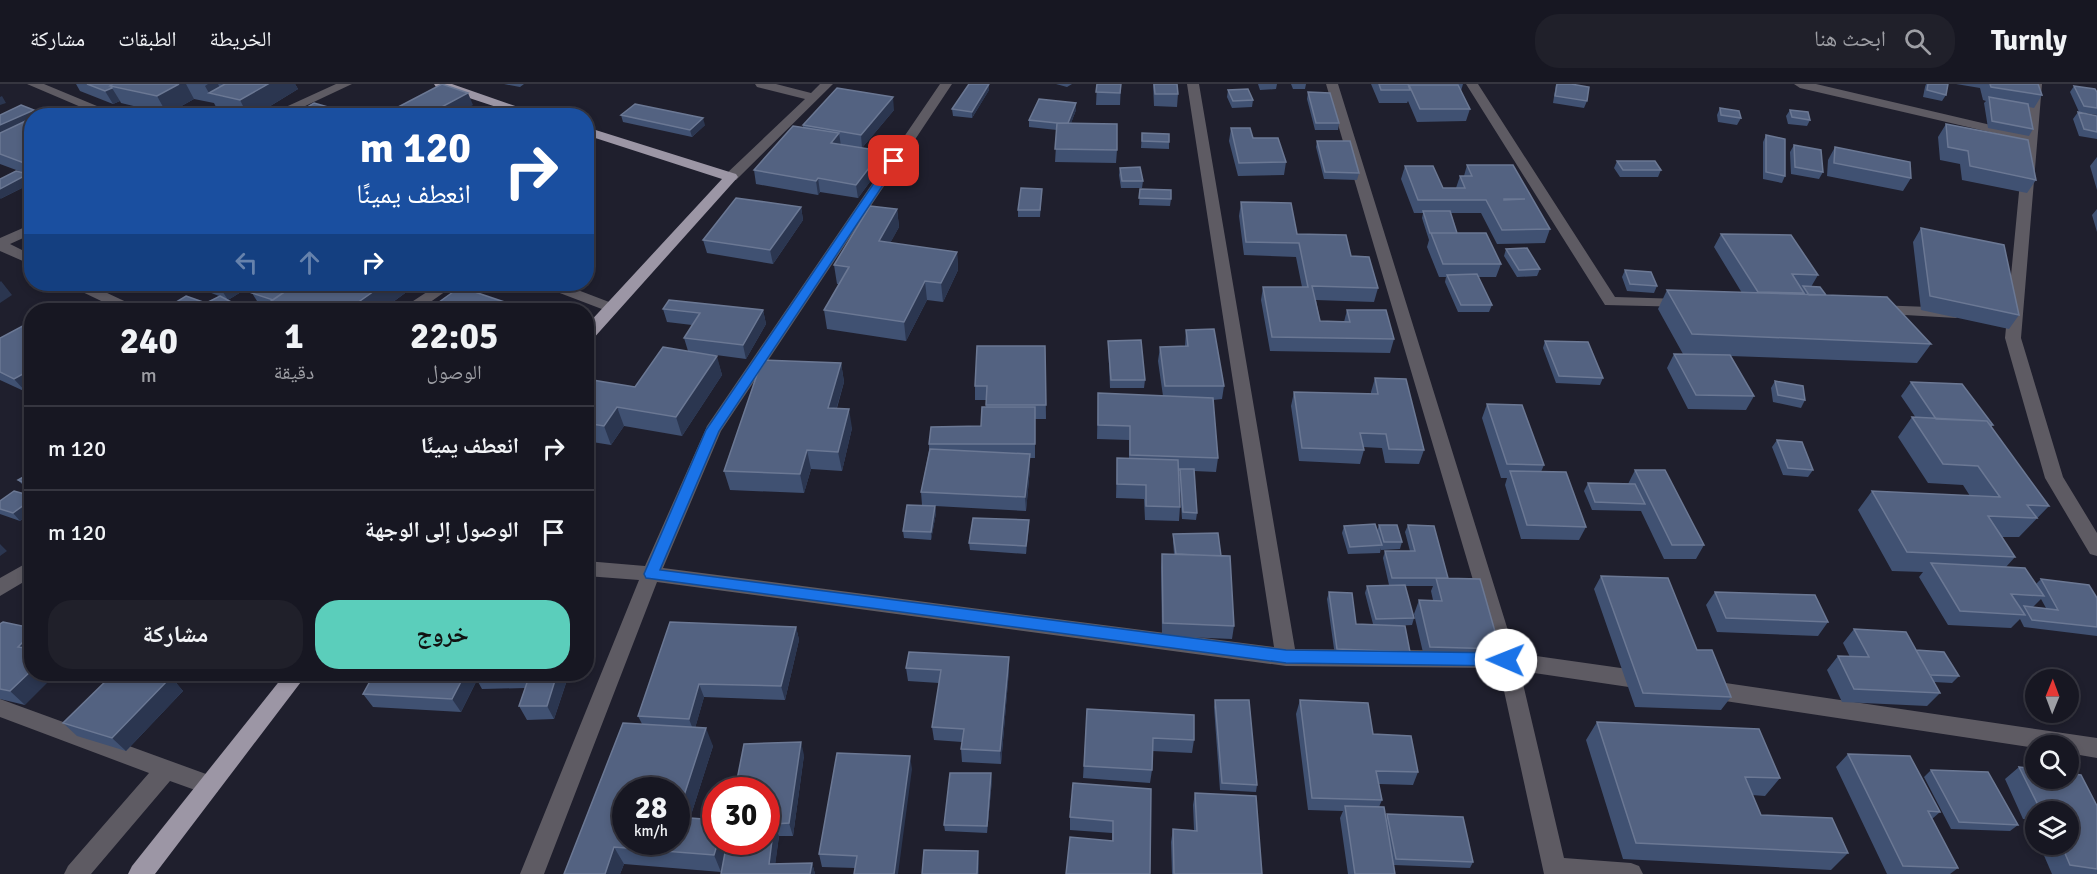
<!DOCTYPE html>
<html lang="ar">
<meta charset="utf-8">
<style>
:root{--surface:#171722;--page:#20202a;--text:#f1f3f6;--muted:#9e9fa5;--line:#363640;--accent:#5bcebb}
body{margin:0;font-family:Signika,"Noto Naskh Arabic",sans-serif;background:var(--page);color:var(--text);direction:rtl;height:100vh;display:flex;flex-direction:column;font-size:22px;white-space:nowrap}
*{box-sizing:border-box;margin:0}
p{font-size:20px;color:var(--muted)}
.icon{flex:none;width:33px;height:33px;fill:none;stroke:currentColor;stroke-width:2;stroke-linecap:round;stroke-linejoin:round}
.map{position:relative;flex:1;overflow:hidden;direction:ltr}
.details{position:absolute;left:24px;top:219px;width:570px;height:378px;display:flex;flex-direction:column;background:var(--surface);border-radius:24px;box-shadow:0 3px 9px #0003,0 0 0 2px var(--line);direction:rtl}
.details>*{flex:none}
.guide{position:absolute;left:24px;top:24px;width:570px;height:183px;border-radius:24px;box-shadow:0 3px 9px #0003,0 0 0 2px var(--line);direction:rtl;background:#1a4fa0;color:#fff;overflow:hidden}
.needle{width:39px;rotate:1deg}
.fabs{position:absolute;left:2025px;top:585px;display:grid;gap:12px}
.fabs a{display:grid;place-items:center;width:54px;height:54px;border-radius:50%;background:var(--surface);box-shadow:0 3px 9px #0003,0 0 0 2px var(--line);font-size:30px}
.speed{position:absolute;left:612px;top:693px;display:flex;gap:12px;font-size:30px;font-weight:700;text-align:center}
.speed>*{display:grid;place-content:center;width:78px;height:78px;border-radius:50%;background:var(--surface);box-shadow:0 3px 9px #0003,0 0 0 2px var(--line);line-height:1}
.speed small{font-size:15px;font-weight:400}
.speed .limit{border:9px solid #d22;background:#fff;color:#111}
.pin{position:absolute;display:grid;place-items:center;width:51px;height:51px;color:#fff;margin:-26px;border-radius:12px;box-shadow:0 3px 9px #0006}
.me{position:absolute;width:66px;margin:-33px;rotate:271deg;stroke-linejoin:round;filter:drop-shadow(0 0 4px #0008)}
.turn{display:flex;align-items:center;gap:21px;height:126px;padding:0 24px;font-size:27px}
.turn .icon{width:78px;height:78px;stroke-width:2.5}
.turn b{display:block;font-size:42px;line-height:51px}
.lanes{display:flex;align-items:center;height:57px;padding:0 24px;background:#0003;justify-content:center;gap:30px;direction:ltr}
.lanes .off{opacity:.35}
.eta{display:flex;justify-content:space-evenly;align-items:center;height:102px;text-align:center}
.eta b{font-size:36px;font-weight:700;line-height:42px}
.primary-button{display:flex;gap:12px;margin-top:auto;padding:12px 24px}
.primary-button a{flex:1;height:69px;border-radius:24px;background:var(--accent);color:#111;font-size:24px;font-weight:700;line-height:69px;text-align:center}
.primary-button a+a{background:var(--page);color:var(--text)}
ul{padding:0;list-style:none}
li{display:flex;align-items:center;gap:18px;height:84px;padding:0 24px;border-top:2px solid var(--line)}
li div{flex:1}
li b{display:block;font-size:22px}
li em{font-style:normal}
header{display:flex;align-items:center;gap:36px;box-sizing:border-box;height:84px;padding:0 30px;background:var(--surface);border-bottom:2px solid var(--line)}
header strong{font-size:28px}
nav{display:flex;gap:33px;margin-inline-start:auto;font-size:21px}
.search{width:420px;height:54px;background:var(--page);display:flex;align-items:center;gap:15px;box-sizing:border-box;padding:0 21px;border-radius:24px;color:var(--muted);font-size:22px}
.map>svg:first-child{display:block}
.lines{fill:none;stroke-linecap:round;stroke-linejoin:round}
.minor{fill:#5e5b63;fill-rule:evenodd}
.major{fill:#9c96a5;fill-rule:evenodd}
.wall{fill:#405172;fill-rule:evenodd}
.shaded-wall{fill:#2b3650}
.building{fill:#536281;stroke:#6b7894;stroke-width:1.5;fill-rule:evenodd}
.route{fill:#1a73e8;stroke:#114b97;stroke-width:1.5}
</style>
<header>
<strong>Turnly</strong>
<div class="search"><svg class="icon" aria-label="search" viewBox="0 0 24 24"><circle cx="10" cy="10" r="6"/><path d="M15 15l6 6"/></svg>ابحث هنا</div>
<nav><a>الخريطة</a><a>الطبقات</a><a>مشاركة</a></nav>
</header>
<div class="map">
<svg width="2097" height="790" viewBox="0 0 2097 790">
<rect width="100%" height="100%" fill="#1f1f2d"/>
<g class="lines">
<path class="minor" d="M27 0H44L121 32H102Z
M336 0H352L284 32H266Z
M755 0H776L811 9 820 0H833L736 96H726L724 93 726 90 805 15 757 3Z
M940 0H952L721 347 663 484 1274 563 1187 0H1199L1295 565 1494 567 1326 0H1338L1515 569 1649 588 1656 591 1660 597 1656 603 1649 606 1520 587 1564 774 1631 779 1639 782 1643 790H1544L1499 584 1286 582 657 498 544 790H520L639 496 586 492V477L645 482 707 342Z
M1466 0H1478L1615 213 1683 215 1691 220 1688 223 1605 221Z
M1794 0H1816L2025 49 2030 0H2042L2021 254 2063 393 2097 449V472L2090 470 2045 394 2005 254 2024 56 1800 4Z
M32 140V150L10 160 32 171V181L0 167V154Z
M69 200H88L137 223 140 226H120L72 203Z
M439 200H456L419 226H402L404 223Z
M541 200H562L617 221 620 224 617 227H607L544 203Z
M1876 221 1956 224 1964 229 1956 234 1871 229 1868 226Z
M32 476V493L0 512V494Z
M1705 596 2097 654V674L2068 669V662H2036V664L1705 614 1698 611 1694 605 1698 599Z
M0 615 217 694 220 701 217 708 209 711 170 697 91 790H64L68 782 149 689 0 633Z"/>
<path class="major" d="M434 0H452L544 32H524L436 3Z
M586 43 736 90 738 93 592 256 586 257V242L722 95 586 51Z
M285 590H307L155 790H128L132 782Z"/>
</g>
<path class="wall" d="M76 0H295L298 5 254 32H239L218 27 214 19 194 15 167 30 121 19 120 17 113 20 80 7Z
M504 0H524L520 3Z
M989 0V6L972 34 953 32 952 25Z
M1056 0H1072L1067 3Z
M1097 0H1121L1120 21H1096Z
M1153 0H1177L1178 10 1177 23 1154 22Z
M1258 0H1277L1276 5 1260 6Z
M1291 0H1306L1305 5H1293Z
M1371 0H1463L1461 7 1470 25 1466 37 1417 38 1408 17 1407 19H1379Z
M1556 0 1587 17 1584 24 1553 19Z
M1926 0H1948L1946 11 1942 17 1923 13 1925 3Z
M1956 0H2038L2042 11 2034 24 2029 23 2033 45 2029 52 1988 44 1984 19 1986 17 1983 16 1980 4Z
M2074 2 2097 8V31L2079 28 2070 8Z
M1228 6 1253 16 1252 23 1232 24 1227 13Z
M1308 8 1339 39 1338 46H1315L1307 15Z
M1076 19V26L1071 39 1117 66 1116 79 1055 78 1057 46 1029 43V36Z
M1720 24 1741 34 1737 41 1718 38 1717 31Z
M894 26 862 64 882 67 883 80 858 114 820 108 818 111 756 100 754 86 803 44V41Z
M1790 26 1810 36 1807 42 1788 40 1786 32Z
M2078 28 2097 32V55L2079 52 2073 35Z
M0 31 76 32H32V92L29 91 32 95V99L0 115 27 90 0 80Z
M621 31 705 41 692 53 623 38Z
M1946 40 2036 96 2027 109 1962 96 1960 80 1940 76 1938 53Z
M1231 44 1253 54 1286 78 1284 91 1238 92 1229 57Z
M1142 49 1169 58V65L1141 64Z
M1766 51 1785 92 1782 99 1763 95V58Z
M1317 57 1359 89 1357 96 1324 95 1316 63Z
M1794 61 1823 88 1819 95 1791 90 1790 68Z
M1835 63 1911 94 1903 107 1827 92 1828 76Z
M2097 73V106L2090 82Z
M1617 77 1661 86 1658 93H1620L1614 84Z
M1467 81H1513L1550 145 1545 159 1497 160 1481 129H1451L1457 149 1501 180 1496 193H1478L1492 221 1489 228H1458L1445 198 1446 193H1439L1427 163 1429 156 1422 134 1423 129H1414L1401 95 1405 82 1443 104H1456L1460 92H1464Z
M1120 84 1143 97 1142 104H1121L1119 91Z
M1042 105 1040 133H1018V126Z
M1140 105 1171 115 1170 122 1139 121Z
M1241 118 1297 150 1351 172 1378 204 1374 218 1316 216 1320 237 1344 238 1347 226 1394 255 1390 269 1270 267 1261 216 1263 203H1302L1296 173 1244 171 1239 132Z
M801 123 803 136 773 180 707 169 703 156Z
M897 125 899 143 890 159 957 168 958 186 943 218 927 216 906 257 827 245 824 226 839 200H837L834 181Z
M2097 125V148L2092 131Z
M1921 144 2019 231 2009 245 1921 226 1913 158Z
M1721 150 1818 191 1811 203 1826 211 1931 260 1917 279 1730 272 1754 312 1746 326 1688 325 1667 284 1674 270 1720 271 1683 270 1658 225 1667 206 1742 209 1714 163Z
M1506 165 1540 185 1537 192 1517 193 1504 172Z
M1625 186 1657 202 1654 209 1627 207 1622 193Z
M82 200H111L101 205Z
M194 200H254L228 216 235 220 239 226H163L203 218 205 220 219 212 196 203Z
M302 204H412L382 226H258L267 220 257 217 252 209 286 207Z
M663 225 763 226 766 240 746 275 716 271 722 291 682 352 624 342 611 361 586 357V295L635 303 688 267 684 254 692 241 667 238Z
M32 237V305L26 308 0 296V254Z
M1186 246 1224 302 1222 315 1213 316 1218 374 1216 388 1194 387 1197 429 1196 436 1182 435 1179 392 1180 387H1179L1180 423 1179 437 1145 436 1144 415 1116 414 1117 374H1129V356L1097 355 1098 309 1163 312 1158 277 1160 263 1185 262Z
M1108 257 1145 296 1144 304H1110Z
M1545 257 1603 294 1600 301 1556 299 1543 264Z
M1045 262 1046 335H1035V374H1030V384L1026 427 935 422 936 429 931 456 904 454 903 447 922 421 921 408 929 367V360L981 342 986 323V316H975V302Z
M841 279 844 298 837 324 852 344 842 387 811 385 804 409 730 406 724 387Z
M1375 294 1424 366 1419 380 1385 379 1382 364 1363 363 1364 366 1360 380 1299 377 1291 322 1294 308 1371 310V308Z
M1775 297 1805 316 1801 324 1773 318 1771 304Z
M1911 298 1993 341 1991 343 2049 422 2019 453H2001L2015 473 2006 483 2036 500 2041 495 2097 514V552L2024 543 2020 535 2011 544 1948 541 1919 493 1923 488 1892 487 1858 426 1872 407 1970 412 1963 401 1928 399 1898 353 1912 333 1916 334 1901 312ZM2041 515 2046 524 2033 523Z
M1487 320 1544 381 1541 388 1586 443 1579 456 1521 455 1505 401 1507 394H1501L1482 334Z
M1777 356 1813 386 1808 393 1783 391 1772 363Z
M1635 386 1704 461 1696 475H1664L1641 427 1592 426 1584 407 1588 399 1628 400Z
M32 388V410L18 396Z
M32 412V428L20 437 0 430V417Z
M1029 436 1026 470 970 466 969 459Z
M1379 441 1402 458 1400 465 1381 466V464L1380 469 1348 470 1342 449 1344 442 1377 447Z
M1408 441 1448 494 1500 565 1494 579 1425 577 1414 530 1419 516H1433L1431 507 1433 502H1405L1414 534 1412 541 1393 542 1410 568 1407 575 1335 572 1327 515 1329 508 1356 540H1373L1365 509 1367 502 1389 501 1383 474 1385 467H1410L1405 448Z
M1173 450 1221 472 1234 542 1232 555 1162 552 1161 483 1162 470H1174L1173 457Z
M1601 492 1697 566 1731 613 1721 626 1635 623 1594 505Z
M1715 508 1828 538 1818 552 1717 548 1706 521Z
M0 540 25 621 0 615Z
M796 543 799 556 785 616 704 613 695 644 713 662 690 734 716 758H766L804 671 793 752H779L775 780 812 779 815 790H721V788L624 780 620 790H564L642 640 638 632Z
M1854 545 1959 592 1952 599 1934 598 1940 609 1927 622 1842 618 1827 586 1838 572 1850 573 1843 559Z
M906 584 1009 586 1001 680 962 678 961 665 962 658 934 656 932 643 939 599 908 597Z
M374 590H569L554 635 527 636 519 622 525 604 482 605 477 596 461 628 373 623 363 610Z
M171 593 183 607 126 667 77 652 63 639Z
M1215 616 1257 701 1256 708 1220 706 1214 623Z
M1300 616 1373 650 1418 688 1413 701 1379 700 1382 716 1379 723 1386 734 1387 730 1473 778 1470 784 1394 781 1395 790H1348L1340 734 1343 727 1308 726 1296 630Z
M1087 625 1194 656 1192 669 1152 667V686L1150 699 1083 694Z
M1597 638 1780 694 1765 712 1752 711 1761 731 1848 769 1831 786 1623 775 1586 656Z
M1848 670 1940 728 1932 735 1958 784 1950 790H1887L1836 683Z
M2019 683 2097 722V790H2052L2039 760H2068V728H2036V754L2027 735H2023L2005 695Z
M912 685 855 784 822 783 819 770Z
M1931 686 2018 741 2010 747 1951 745 1924 693Z
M992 696 987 749 945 747 944 741Z
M1151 705 1150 790 1112 757V749L1070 746V733Z
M1195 709 1262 790H1172L1171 758 1173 745 1194 746 1193 721Z"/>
<path class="shaded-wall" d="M179 0H186L194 15 167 30 157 12Z
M208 0H218L225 13 209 9 205 2Z
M268 0H295L298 5 254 32H248L240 16Z
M989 0V6L972 34V28Z
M112 4 120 17 113 20 105 7Z
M468 9 473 21 454 32H425Z
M2 12 6 19 0 21V13Z
M893 13 894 26 862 64 861 51Z
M1076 19V26L1068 47V40Z
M34 26 39 32H32V36L0 51V41Z
M703 34 705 41 692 53 690 46Z
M839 49 841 62 831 59Z
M882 67 883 80 858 114 856 101Z
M32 76V90L24 79Z
M28 90 32 95V99L0 115V105Z
M818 94 820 108 818 111 816 97Z
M801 123 803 136 773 180 770 166Z
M897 125 899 143 881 176 879 157Z
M957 168 958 186 943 218 941 199Z
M1 197 12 211 0 219V198Z
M925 197 927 216 906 257 904 238Z
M97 200H111L101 205Z
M224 200H254L228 216 219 202Z
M384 200H410L412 204 382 226H347Z
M235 220 239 226H223Z
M763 226 766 240 746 275 743 261Z
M717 272 722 291 682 352 676 333Z
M841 279 844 298 831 343 828 324Z
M32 285V305L26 308 14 295Z
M617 323 624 342 611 361 604 342Z
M849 325 852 344 842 387 838 368Z
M807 366 811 385 804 409 800 390Z
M1030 370V384L1026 427 1025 413Z
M32 415V428L20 437 13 429Z
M935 422 936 429 931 456V448Z
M1029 436V444L1026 470V462Z
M0 460 7 467 0 472Z
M796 543 799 556 785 616 781 602Z
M32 549V575L18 563Z
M1009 573V586L1001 680 1000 667Z
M32 586V590H56L25 621 10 607Z
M465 590H480L474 591 477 596 461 628 452 615Z
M557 590H569L554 635 547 622Z
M171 593 183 607 126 667 112 654Z
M699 600 704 613 694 648 689 635Z
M706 644 713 662 685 750 677 733Z
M801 658 804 671 793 752 789 739Z
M910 672 912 685 898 790H894Z
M991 689 992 696 987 749V742Z
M774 740 779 752 774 790 769 780Z
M718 758H730L721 788 714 771Z
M614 763 624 780 620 790H605Z
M978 767 979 779V790H977Z
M812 779 815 790H810Z"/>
<path class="building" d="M87 0H113L110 2 112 4 105 7Z
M113 0H179L157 12 110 2Z
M225 0H268L240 16 209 9Z
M442 0 468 9 425 32H381Z
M969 0H989L972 28 952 25Z
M1097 0H1121L1120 9 1096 8Z
M1154 0H1177L1178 10H1155Z
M1379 0H1408L1410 6H1381Z
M1557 0H1571L1589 3 1587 17 1555 12Z
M1928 0H1948L1946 11 1927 6Z
M1990 0H2038L2042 11 1991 3Z
M1409 1H1458L1470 25H1420Z
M2074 2 2095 5 2097 8V24L2084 22Z
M837 4 893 13 861 51 803 41Z
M1248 5 1253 16 1233 17 1228 6Z
M1308 8 1330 9 1339 39H1316Z
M1989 13 2028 20 2033 45 1992 37Z
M1039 15 1076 19 1068 39H1057L1029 36Z
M314 19 359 32H292Z
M635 20 703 34 690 46 621 31Z
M21 21 34 26 0 41V31Z
M53 24 76 32H38Z
M1720 24 1739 27 1741 34 1721 31Z
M1790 26 1808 28 1810 36 1792 33Z
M2078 28 2097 32V48L2084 45Z
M32 34V76L24 79 0 70V49Z
M1057 39 1117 40V66L1055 65Z
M1946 40 2028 56 2036 96 1970 82 1968 67 1948 63Z
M793 42 839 49 831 59 882 67 856 101 818 94 816 97 754 86Z
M1231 44H1250L1253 54H1278L1286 78 1239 79Z
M1142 49 1169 50V58L1142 57Z
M1766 51 1785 55V92L1766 88Z
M1317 57H1350L1359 89 1325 88Z
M1794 61 1821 66 1823 88 1795 83Z
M1835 63 1910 78 1911 94 1834 79Z
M1617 77H1655L1661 86H1623Z
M1467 81H1513L1550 145 1502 146 1486 116H1418L1405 82H1433L1443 104H1465L1460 92H1472ZM1504 115H1525L1504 116Z
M1140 83 1143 97H1122L1120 84Z
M16 87 28 90 0 105V95Z
M1021 104 1042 105 1040 126H1018Z
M1140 105 1171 106V115L1139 114Z
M736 114 801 123 770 166 703 156Z
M1241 118 1291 119 1297 150 1346 151 1351 172 1369 173 1378 204 1312 202 1320 237 1350 238 1347 226H1386L1394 255 1272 253 1263 203H1308L1299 159 1246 158Z
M870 122 897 125 879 157 957 168 941 199 925 197 904 238 824 226 849 183 834 181Z
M1423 127H1450L1457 149H1430Z
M1921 144 2004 161 2019 231 1930 212Z
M1431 149H1486L1501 180H1443Z
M1721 150 1791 151 1818 191 1792 190 1804 209 1758 208Z
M1527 164 1540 185 1519 186 1506 165Z
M1625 186 1651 188 1657 202 1630 200Z
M1477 190 1492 221H1461L1447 191Z
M212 200H224L219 202Z
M307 200H384L347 226H258L294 201 302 204Z
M265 201 286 207 273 216 252 209Z
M1803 202 1820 203 1826 211H1809Z
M460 203 528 226H428Z
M1667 206 1887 213 1931 260 1692 250Z
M186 212 203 218 191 226H163Z
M220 212 235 220 223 226H192Z
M669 216 763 226 743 261 684 254 700 229 663 225Z
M32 237V285L14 295 0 288V254Z
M1214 245 1224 302H1165L1160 263 1188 262 1186 246Z
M1141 256 1145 296H1111L1108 257Z
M1545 257 1588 258 1603 294 1559 292Z
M977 262H1045L1046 321H986L987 302H975Z
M663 263 717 272 676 333 617 323 604 342 586 339V295L635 303Z
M1674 270 1730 271 1754 312 1696 311Z
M762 276 841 279 828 324 849 325 838 368 807 366 800 390 724 387Z
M1375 294 1406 295 1424 366 1389 365 1386 350 1360 349 1364 366 1302 364 1294 308 1378 310Z
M1775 297 1803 302 1805 316 1778 311Z
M1911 298 1962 300 1993 341H1990L1987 337 1936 335Z
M1098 309 1213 314 1218 374 1130 371V342L1098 341Z
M1487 320 1522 321 1544 381 1507 380Z
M982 323H1035V360H929L931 343 981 342Z
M1912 333 1987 337 2049 422 2027 421 2037 434 1988 432 2015 473 1907 468 1872 407 2000 413 1978 382 1943 380Z
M1777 356 1802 358 1813 386 1788 384Z
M930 365 1030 370 1025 413 921 408Z
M1117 374 1178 376 1180 423 1146 422V401L1117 400Z
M1180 385H1194L1197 429 1183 428Z
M1635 386H1665L1704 461H1672Z
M1510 387 1566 388 1586 443 1527 441Z
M32 388V403L18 396Z
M1588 399 1635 400 1645 420 1595 418Z
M14 407 32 412V415L13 429 0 425V417Z
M907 421 935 422 931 448 903 447Z
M973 434 1029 436 1026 462 969 459Z
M1375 440 1382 461 1350 463 1344 442Z
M1379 441H1397L1402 458H1384Z
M1408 441 1434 442 1448 494H1392L1385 467H1415Z
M1218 449 1221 472 1176 470 1173 450Z
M1162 470 1230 472 1234 542 1163 539Z
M1931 479 2025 484 2044 512 2011 510 2025 531 1960 527Z
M1601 492 1668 494 1697 566H1712L1731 613 1643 609Z
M1436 494 1480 495 1500 565 1430 563 1419 516 1442 517Z
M2041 495 2089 501 2097 514V543L2032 536 2024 522 2058 526Z
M1405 501 1414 534 1376 535 1367 502Z
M1329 508 1352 509 1356 540 1405 542 1410 568 1337 565Z
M1715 508 1815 511 1828 538 1726 534Z
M3 538 32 544V549L18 563 32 565V586L10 607 0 605V540Z
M670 538 796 543 781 602 699 600 689 635 638 632Z
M1854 545 1906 548 1940 609 1854 605 1838 572 1869 573Z
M1916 566 1944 568 1959 592 1930 591Z
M909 568 1009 573 1000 667 961 665 964 645 932 643 941 586 906 584Z
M113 590H158L171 593 112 654 63 639Z
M374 590H465L452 615 363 610Z
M475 590H557L547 622H519L530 590 474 591Z
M1215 616H1249L1257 701 1222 699Z
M1300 616 1368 619 1373 650 1411 652 1418 688 1376 687 1382 716 1312 714Z
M1087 625 1194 631V656L1153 654 1152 686 1084 682Z
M1597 638 1759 645 1780 694 1745 693 1761 731 1832 734 1848 769 1636 759Z
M623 639 706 644 677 733 716 736V758H718L714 771 614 763 605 790H564ZM626 706H676V758H626Z
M801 658 789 739 774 740 769 780 812 779 810 790H721L727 758H766V706H735L744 660Z
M837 669 910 672 894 790H854L857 772 819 770Z
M1848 670 1910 672 1940 728 1928 727 1958 784 1903 782Z
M2019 683 2036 685V694H2068V689L2081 691 2097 722V785L2070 781 2061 760H2068V728H2045L2042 723H2039Z
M1931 686 1988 688 2018 741 1959 738Z
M950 689H991L987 742 944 741Z
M1073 699 1151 705 1150 790H1066L1070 753 1113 757V737L1070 733Z
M1195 709 1256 712 1262 790H1174L1173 745 1197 747Z
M1345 722 1384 723 1395 790H1355Z
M1387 730 1463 733 1473 778 1396 775Z
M924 766 978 767 977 790H922Z"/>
<path class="route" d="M894 74 899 77 719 347 660 486 1286 566 1506 569 1512 571 1514 576 1512 580 1506 582 1286 579 646 494 644 490 706 346 889 77Z"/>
</svg>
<div class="fabs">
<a><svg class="needle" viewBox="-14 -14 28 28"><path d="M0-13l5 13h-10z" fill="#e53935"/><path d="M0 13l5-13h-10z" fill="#9e9fa5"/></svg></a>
<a><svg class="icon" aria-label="search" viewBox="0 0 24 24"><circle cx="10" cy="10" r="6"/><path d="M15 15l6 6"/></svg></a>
<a><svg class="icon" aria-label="layers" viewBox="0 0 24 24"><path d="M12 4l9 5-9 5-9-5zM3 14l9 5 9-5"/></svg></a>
</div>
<div class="speed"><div>28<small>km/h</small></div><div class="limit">30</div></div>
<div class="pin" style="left:894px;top:77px;background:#d93025"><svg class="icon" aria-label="arrive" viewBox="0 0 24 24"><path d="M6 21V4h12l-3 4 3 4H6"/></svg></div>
<svg class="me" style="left:1506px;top:576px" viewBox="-20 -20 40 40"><circle r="19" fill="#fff"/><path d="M0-13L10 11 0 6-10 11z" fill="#1a73e8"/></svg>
<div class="guide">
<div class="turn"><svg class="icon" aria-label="right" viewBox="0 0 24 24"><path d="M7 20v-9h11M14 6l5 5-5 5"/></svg><div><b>120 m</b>انعطف يمينًا</div></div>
<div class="lanes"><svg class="icon off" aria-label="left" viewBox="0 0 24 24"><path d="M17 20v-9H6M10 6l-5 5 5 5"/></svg><svg class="icon off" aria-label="ahead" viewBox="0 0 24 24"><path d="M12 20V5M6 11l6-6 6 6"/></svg><svg class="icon" aria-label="right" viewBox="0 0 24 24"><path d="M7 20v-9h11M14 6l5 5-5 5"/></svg></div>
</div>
<section class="details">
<div class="eta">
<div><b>22:05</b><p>الوصول</p></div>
<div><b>1</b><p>دقيقة</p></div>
<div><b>240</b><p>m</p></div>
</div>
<ul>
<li><svg class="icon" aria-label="right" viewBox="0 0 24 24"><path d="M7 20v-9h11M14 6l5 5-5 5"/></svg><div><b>انعطف يمينًا</b></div><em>120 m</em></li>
<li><svg class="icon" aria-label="arrive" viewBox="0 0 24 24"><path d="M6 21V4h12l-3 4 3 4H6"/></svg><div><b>الوصول إلى الوجهة</b></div><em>120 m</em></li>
</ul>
<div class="primary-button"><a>خروج</a><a>مشاركة</a></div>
</section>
</div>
